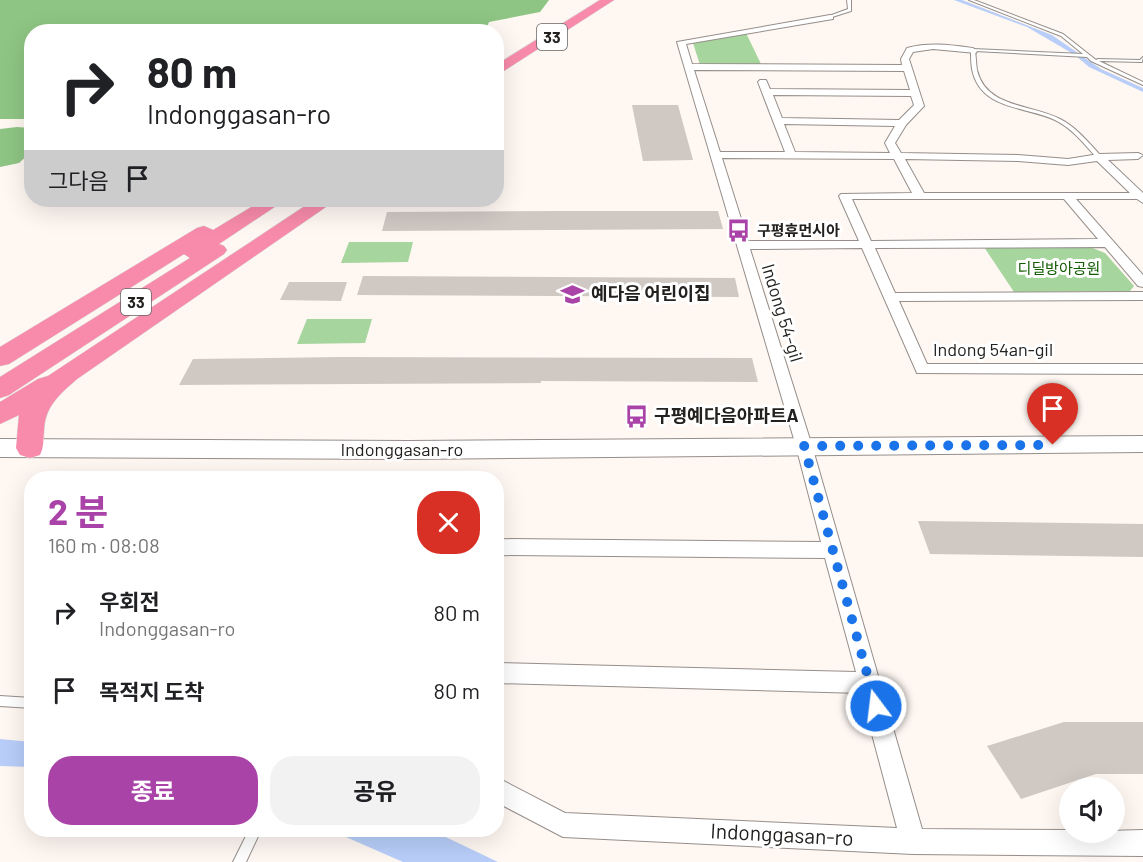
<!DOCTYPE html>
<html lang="ko">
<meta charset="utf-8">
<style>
:root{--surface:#fff;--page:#f2f2f2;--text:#202124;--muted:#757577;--accent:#a943a8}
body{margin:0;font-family:Barlow,"Noto Sans KR",sans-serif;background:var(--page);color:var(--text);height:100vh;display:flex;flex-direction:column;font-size:22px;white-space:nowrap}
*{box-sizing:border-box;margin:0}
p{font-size:20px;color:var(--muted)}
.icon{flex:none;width:33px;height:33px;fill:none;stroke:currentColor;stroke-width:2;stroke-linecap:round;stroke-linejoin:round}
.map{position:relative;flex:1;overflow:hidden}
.drawer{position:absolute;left:24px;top:471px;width:480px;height:366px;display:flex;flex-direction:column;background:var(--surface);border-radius:24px;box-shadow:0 6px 24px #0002}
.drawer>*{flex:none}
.hud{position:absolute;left:24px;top:24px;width:480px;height:183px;border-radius:24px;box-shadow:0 6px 24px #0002;background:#fff;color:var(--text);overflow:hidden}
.fabs{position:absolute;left:1059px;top:777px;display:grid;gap:12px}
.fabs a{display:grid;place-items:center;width:66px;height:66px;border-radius:50%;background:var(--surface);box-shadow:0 6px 24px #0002;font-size:30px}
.pin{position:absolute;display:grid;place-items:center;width:51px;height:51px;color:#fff;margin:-62px -26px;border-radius:50% 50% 50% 0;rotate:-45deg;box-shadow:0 0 6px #0007}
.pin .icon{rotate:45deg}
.me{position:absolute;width:66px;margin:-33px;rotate:345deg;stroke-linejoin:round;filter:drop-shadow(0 0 4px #0008)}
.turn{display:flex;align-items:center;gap:21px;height:126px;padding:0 24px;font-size:27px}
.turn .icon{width:78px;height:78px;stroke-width:2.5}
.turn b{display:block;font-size:42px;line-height:51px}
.then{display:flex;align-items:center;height:57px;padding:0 24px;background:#0003;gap:12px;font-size:22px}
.round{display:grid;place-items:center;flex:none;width:63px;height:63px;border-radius:24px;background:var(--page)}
.head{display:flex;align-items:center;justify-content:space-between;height:102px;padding:0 24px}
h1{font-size:36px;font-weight:700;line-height:45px;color:var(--accent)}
.action{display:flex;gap:12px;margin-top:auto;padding:12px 24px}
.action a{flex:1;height:69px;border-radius:24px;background:var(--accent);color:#fff;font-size:24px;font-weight:700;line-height:69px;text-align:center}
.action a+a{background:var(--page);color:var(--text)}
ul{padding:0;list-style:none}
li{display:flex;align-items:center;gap:18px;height:78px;padding:0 24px}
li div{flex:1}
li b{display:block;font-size:22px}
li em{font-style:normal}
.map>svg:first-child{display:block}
.green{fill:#a6d59d}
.forest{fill:#8ec584}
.water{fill:#b8cef9}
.building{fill:#cfc8c3}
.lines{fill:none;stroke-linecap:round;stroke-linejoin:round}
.service-casing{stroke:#958e8a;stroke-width:2}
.minor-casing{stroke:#958e8a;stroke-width:2}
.secondary-casing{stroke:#958e8a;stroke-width:2}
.trunk-casing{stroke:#d7d7d7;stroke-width:1}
.service{fill:#fff;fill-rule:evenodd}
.minor{fill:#fff;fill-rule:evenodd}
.secondary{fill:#fff;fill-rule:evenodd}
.trunk{fill:#f88bab;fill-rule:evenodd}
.route{stroke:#1a73e8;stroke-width:10;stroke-dasharray:0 18}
.labels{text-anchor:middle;stroke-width:6;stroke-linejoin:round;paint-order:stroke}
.far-poi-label{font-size:15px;font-weight:bold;fill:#23211f;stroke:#fff;text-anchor:start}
.far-park-label{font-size:15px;fill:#115c00;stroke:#fff}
.shield{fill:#fff;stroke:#656462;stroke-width:1.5}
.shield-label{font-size:16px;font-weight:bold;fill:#23211f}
.poi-label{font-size:18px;font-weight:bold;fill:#23211f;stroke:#fff;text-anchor:start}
.street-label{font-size:18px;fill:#23211f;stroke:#fff}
.near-street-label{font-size:21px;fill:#23211f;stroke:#fff}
</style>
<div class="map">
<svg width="1143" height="862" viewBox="0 0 1143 862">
<rect width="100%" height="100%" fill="#fef7f2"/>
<path class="green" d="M745 31 761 64 700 65 693 43Z
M349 242H413L408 262 341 263Z
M984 247H1090L1105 253 1134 286 1130 291 1014 292Z
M307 319H372L365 343 297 344Z"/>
<path class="forest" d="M0 0H549L540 12 489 22 486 29 491 31 32 32 31 119H0Z
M17 127 31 128V152L19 163 0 167V129Z"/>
<path class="water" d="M954 0H962L1052 35 1101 69 1143 88V92L1089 67 1075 55 1027 27Z
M0 739 31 742V767L0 766Z
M330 830H376L385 832 431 830 498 862H403Z"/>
<path class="building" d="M632 105H678L693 160 643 161Z
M558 211H718L723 229 382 231 387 212Z
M363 276 735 278 739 297 357 295Z
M289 282H347L341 301 280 300Z
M341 357 752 358 758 382 541 381V383L179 385 193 359Z
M918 521 1143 524V557L930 554Z
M1064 722H1143V774H1096L1021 799 987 746Z"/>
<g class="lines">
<defs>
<path id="service" d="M847 0H851V11L829 18V16L848 9Z
M969 0H974L1063 34 1096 60 1098 59 1140 60 1143 57 1142 62 1099 61 1143 82V85L1091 61 1087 57 975 51C976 57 976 64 977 70 986 108 1031 104 1060 119 1076 127 1089 143 1101 156V158H1097C1085 145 1072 128 1055 120 1025 106 980 110 972 69 971 63 971 56 971 50L973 49 1083 54 1061 36Z
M0 696 32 698V708L0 706Z
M249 830H261L246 862H233Z"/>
<path id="minor" d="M830 15H833V19L686 44 692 64 902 65 901 59 907 48C930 42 950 45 973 48L977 51 976 53 933 49 913 52 909 59 924 106 906 125 895 143 901 153 1018 155 1068 159 1099 154 1138 153 1143 155 1138 159 1108 160 1143 193V203L1137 199H1076L1143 275V287L1138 286 1105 247 875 248 895 293 1143 292V300L899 301 927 364H1143V374L917 373 862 248 750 249 812 446 922 829 1070 830V832L1143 830V856L913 854 563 837 496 802V777L565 813 897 828 861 693 496 683V663L856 672 825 558 496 555V539L821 542 796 446 677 42ZM694 70 904 71 910 90 770 89 766 80H760L758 82 785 152H720ZM773 95 911 96 914 105 899 120 782 118ZM784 124 895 126 885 143 890 153 795 152ZM722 158 894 159 912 193 841 194 839 196 859 241H748ZM905 159 1018 161 1068 165 1097 161 1130 193H924ZM852 199H1064L1098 239 871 241Z"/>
<path id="secondary" d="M1143 436V452L409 459 0 457V439L409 441Z"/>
<path id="trunk" d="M600 0H614L496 76V65Z
M263 200H285L219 244 224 246 227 250 224 254 9 395 0 398V377L190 258 184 254 9 364 0 366V347L197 228 204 226 213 230Z
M314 200H336L77 379C59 395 45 406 44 431 43 441 44 447 40 455L30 458 20 455 16 448 19 415 0 424V402L38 379 48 376Z"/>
</defs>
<use href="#service" class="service-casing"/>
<use href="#minor" class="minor-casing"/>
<use href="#secondary" class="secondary-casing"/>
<use href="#trunk" class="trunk-casing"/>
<use href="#service" class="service"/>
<use href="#minor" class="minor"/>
<use href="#secondary" class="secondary"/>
<use href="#trunk" class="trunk"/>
</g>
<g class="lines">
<path class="route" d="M876 706 804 446 1053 445"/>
</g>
<defs>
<symbol id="bus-bare" viewBox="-9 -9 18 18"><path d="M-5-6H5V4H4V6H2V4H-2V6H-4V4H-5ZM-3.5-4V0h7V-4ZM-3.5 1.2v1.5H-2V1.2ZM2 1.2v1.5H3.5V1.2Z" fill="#a943a8" stroke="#fff" stroke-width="2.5" paint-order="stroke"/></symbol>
<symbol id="school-bare" viewBox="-9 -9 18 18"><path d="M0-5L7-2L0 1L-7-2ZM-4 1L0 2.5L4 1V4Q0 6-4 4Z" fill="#a943a8" stroke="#fff" stroke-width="2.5" paint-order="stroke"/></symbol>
</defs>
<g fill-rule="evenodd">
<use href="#bus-bare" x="722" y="214" width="33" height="33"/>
<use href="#school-bare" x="556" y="278" width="33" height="33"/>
<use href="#bus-bare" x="620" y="400" width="33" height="33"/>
</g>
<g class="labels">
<g class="far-poi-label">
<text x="757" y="236">구평휴먼시아</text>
</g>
<g class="far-park-label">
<text x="1059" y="274">디딜방아공원</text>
</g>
<g class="shield">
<rect x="537" y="24" width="30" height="26" rx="4.5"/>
<rect x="121" y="289" width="30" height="26" rx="4.5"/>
</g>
<g class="shield-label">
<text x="552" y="43">33</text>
<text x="136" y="308">33</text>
</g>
<g class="poi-label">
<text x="591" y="300">예다음 어린이집</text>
<text x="654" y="422">구평예다음아파트A</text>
</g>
<g class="street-label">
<text transform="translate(782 313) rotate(73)" y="6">Indong 54-gil</text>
<text x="993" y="356">Indong 54an-gil</text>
<text x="402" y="456">Indonggasan-ro</text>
</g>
<g class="near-street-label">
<text transform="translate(782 835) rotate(3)" y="7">Indonggasan-ro</text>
</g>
</g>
</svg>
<div class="fabs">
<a><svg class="icon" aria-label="sound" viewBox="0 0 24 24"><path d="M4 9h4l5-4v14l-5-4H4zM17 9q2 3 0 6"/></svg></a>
</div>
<div class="pin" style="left:1053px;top:445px;background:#d93025"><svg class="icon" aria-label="arrive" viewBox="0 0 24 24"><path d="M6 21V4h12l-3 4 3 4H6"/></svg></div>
<svg class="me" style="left:876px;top:706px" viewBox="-20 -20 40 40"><circle r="17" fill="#1a73e8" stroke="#fff" stroke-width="3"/><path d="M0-11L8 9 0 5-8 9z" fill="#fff"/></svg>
<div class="hud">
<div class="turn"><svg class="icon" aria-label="right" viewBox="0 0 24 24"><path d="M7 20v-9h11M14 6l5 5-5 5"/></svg><div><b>80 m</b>Indonggasan-ro</div></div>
<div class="then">그다음<svg class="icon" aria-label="arrive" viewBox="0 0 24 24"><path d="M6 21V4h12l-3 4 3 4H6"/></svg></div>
</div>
<section class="drawer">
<div class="head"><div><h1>2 분</h1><p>160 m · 08:08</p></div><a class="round" style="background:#d93025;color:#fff"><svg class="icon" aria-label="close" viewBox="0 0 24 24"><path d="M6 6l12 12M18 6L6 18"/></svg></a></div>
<ul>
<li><svg class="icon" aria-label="right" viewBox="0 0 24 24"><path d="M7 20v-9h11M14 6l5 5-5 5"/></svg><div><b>우회전</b><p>Indonggasan-ro</p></div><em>80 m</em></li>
<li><svg class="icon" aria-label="arrive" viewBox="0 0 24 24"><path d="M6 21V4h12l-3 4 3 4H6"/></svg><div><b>목적지 도착</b></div><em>80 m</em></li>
</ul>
<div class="action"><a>종료</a><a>공유</a></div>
</section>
</div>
